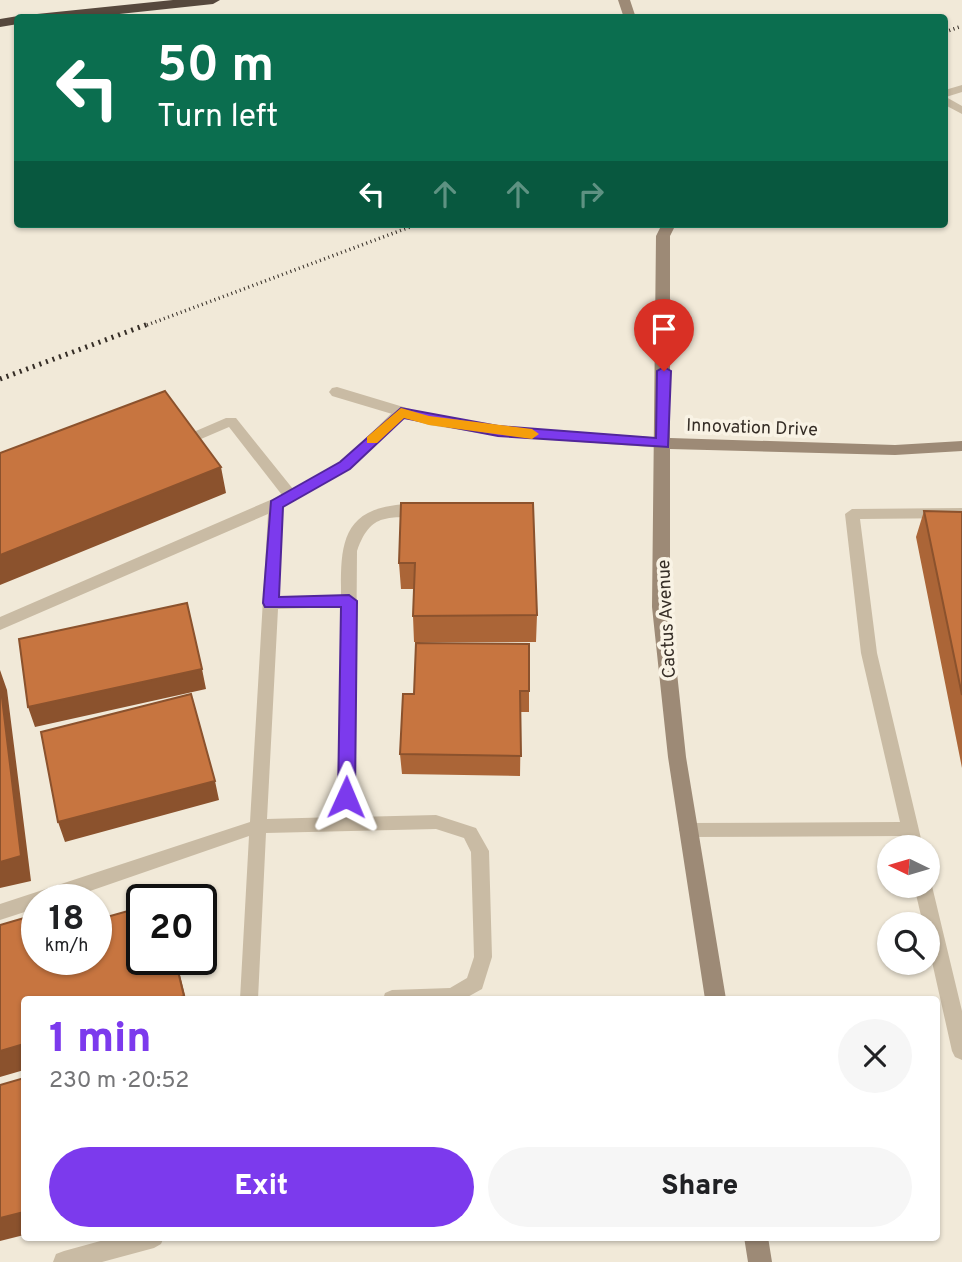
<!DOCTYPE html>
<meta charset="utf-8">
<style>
:root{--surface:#fff;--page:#f6f6f6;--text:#202124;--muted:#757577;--accent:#7c3aed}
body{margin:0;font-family:Overpass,sans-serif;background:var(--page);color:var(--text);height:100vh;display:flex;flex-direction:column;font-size:26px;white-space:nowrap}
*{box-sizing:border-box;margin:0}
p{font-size:23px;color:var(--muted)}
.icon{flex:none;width:38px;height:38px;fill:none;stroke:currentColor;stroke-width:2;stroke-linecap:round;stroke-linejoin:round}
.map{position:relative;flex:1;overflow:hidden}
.panel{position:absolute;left:21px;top:996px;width:919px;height:245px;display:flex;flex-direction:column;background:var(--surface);border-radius:7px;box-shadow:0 2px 5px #0004}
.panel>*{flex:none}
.guide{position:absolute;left:14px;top:14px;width:934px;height:214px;border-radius:7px;box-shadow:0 2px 5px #0004;background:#0b6e4f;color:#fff;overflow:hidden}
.needle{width:46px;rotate:275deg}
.fabs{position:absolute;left:877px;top:835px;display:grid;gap:14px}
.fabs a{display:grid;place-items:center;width:63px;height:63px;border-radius:50%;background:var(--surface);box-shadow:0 2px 5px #0004;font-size:35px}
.speed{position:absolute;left:21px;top:884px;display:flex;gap:14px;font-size:35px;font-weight:700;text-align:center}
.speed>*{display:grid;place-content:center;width:91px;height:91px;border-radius:50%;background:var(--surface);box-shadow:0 2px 5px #0004;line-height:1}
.speed small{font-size:18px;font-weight:400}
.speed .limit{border:4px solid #111;border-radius:10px;background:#fff;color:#111}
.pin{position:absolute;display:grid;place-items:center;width:60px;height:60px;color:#fff;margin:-72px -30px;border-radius:50% 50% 50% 0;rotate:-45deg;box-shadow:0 0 7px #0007}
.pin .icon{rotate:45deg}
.me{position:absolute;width:77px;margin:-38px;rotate:1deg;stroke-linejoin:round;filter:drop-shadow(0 0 5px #0008)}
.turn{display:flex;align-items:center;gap:24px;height:147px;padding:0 28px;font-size:32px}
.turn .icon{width:91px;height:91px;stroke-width:2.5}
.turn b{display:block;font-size:49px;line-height:60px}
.lanes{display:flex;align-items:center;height:66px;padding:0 28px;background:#0003;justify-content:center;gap:35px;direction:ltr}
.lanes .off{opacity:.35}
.round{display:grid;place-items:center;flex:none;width:74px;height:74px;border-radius:37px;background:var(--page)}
.overview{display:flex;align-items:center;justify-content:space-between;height:119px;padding:0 28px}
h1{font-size:42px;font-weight:800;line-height:52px;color:var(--accent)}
.primary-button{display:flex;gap:14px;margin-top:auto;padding:14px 28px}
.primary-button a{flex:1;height:80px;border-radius:42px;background:var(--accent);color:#fff;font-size:28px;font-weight:800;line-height:80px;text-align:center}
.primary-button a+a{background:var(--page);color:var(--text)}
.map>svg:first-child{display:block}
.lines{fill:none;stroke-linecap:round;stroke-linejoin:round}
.lane{fill:#c9bba4;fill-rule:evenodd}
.street{fill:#c9bba4;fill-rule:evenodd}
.secondary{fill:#9d8a76;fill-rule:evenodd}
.highway{fill:#56483d;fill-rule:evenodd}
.rail-far1{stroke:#352d26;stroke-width:3.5;stroke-dasharray:1 3.5;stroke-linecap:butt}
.rail{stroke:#352d26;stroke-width:5;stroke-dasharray:2 5;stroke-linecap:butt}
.wall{fill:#ab6537}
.shaded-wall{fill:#8b522d}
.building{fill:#c77540;stroke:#8b522d;stroke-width:2}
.route{fill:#7c3aed;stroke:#51269a;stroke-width:2}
.slow{fill:#f59e0b}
.labels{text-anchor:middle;stroke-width:7;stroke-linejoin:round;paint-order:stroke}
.street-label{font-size:18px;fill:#352d26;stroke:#f9f3e5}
</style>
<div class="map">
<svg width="962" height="1262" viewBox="0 0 962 1262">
<rect width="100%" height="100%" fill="#f1e9d8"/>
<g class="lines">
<path class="lane" d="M962 85V92L946 97 962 106V114L945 105V90Z
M401 407 406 409 408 412 406 415 350 469 283 507 279 597 341 595C341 554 339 514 390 506 402 504 417 502 428 505L430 509 428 513C392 523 373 506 357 551L355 817 436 815 476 828 489 851 492 957 482 989 464 999H383L385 993 392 990 450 988 467 978 474 957 471 852 464 838 436 829 266 833 258 999H240L249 836 64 900H37V908L0 920V904L250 822 268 514 0 630V617L282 495 229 427 187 445 182 443 180 440 182 437 226 418H236L293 489 340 463 396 409ZM341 607 337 817 267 819 278 609Z
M962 508V518L860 519 877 653 923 847H905L903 836 688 837 682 835 679 830 682 825 688 823 900 822 861 653 845 514 852 509Z
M928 880 932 886 962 1011V1060L955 1057 952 1051 928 944V924H923L914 886H928Z
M115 1237H164L161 1244 154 1248 102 1262H53L56 1254 64 1251Z"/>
<path class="street" d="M337 387 430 415 498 426 663 438 671 443 663 448 498 436 429 425 332 396 329 392 332 388Z"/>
<path class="secondary" d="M618 0H630L636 18H624Z
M662 224H676L670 236V438L895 445 962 441V451L895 455 670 449V607L686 757 726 999H705L668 757 652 607 656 236Z
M744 1237H768L772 1262H748Z"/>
<path class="highway" d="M173 0H220L213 4 82 18H30L37 14Z
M18 16 23 18H18V24L0 27V19Z"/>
<path class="rail-far1" d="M945 32 962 26
M147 325 418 224"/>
<path class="rail" d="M0 379 151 323"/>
</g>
<path class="wall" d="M401 503 537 615 536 642H414L413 616 414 589H401L399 563Z
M924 511 962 512V768L916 537Z
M529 691V712H521L520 776 402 774 400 754 403 694Z"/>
<path class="shaded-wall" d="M221 467 226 493 0 585V555Z
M202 669 206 689 35 727 28 707Z
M0 670 7 690 31 881 0 888Z
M215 781 219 800 65 842 58 822Z
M24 918 34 942 28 939Z
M175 959H176L186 999H175Z
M24 1044V1070L0 1077V1051Z
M24 1212V1235L0 1241V1218Z"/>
<path class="building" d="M165 391 221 467 0 555V453Z
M401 503H533L537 615 413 616 415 563H399Z
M924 511 962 512V695Z
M187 603 202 669 28 707 19 639Z
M416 643 529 644V691H520L521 756 400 754 403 694H414Z
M0 681 21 856 0 862Z
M191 694 215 781 58 822 41 732Z
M142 907V959H175L184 996 175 999H24V1044L0 1051V925L24 918 28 939 37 937V959H96V920Z
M24 1078V1212L0 1218V1085Z"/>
<path class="route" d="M664 367 671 371 668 447 498 436 404 418 350 469 283 507 279 597 349 595 357 601 355 797 352 802H340L338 797 341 607H265L263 603 271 501 340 462 401 408 498 426 656 438 657 371Z"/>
<path class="slow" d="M401 408 429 416 532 429 539 434 532 439 429 425 404 418 377 443H367V437Z"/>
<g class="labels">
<g class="street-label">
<text transform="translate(752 427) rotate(2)" y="6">Innovation Drive</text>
<text transform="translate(666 619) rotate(-93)" y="6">Cactus Avenue</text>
</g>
</g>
</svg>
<div class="fabs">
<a><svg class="needle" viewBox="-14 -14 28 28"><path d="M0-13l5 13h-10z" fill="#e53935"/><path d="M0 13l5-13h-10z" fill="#757577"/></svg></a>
<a><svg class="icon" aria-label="search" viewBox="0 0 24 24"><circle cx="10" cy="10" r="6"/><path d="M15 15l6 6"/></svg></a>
</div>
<div class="speed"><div>18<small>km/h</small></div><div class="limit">20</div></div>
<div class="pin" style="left:664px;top:371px;background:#d93025"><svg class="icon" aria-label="arrive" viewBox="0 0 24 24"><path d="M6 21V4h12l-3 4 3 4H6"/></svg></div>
<svg class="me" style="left:346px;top:797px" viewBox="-20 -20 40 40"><path d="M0-17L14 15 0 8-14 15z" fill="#7c3aed" stroke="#fff" stroke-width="4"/></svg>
<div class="guide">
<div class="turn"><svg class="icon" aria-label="left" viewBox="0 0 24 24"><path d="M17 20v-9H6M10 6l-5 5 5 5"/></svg><div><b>50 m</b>Turn left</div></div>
<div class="lanes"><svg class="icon" aria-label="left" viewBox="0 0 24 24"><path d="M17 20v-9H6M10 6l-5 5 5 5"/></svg><svg class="icon off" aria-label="ahead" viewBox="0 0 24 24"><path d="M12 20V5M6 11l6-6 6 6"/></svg><svg class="icon off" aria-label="ahead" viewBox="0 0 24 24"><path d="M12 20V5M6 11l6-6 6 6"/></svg><svg class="icon off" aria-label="right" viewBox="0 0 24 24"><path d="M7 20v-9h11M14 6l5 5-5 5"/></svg></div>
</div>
<section class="panel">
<div class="overview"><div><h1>1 min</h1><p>230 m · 20:52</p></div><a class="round"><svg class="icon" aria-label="close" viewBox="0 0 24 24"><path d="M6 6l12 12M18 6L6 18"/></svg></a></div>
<div class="primary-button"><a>Exit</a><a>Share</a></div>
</section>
</div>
